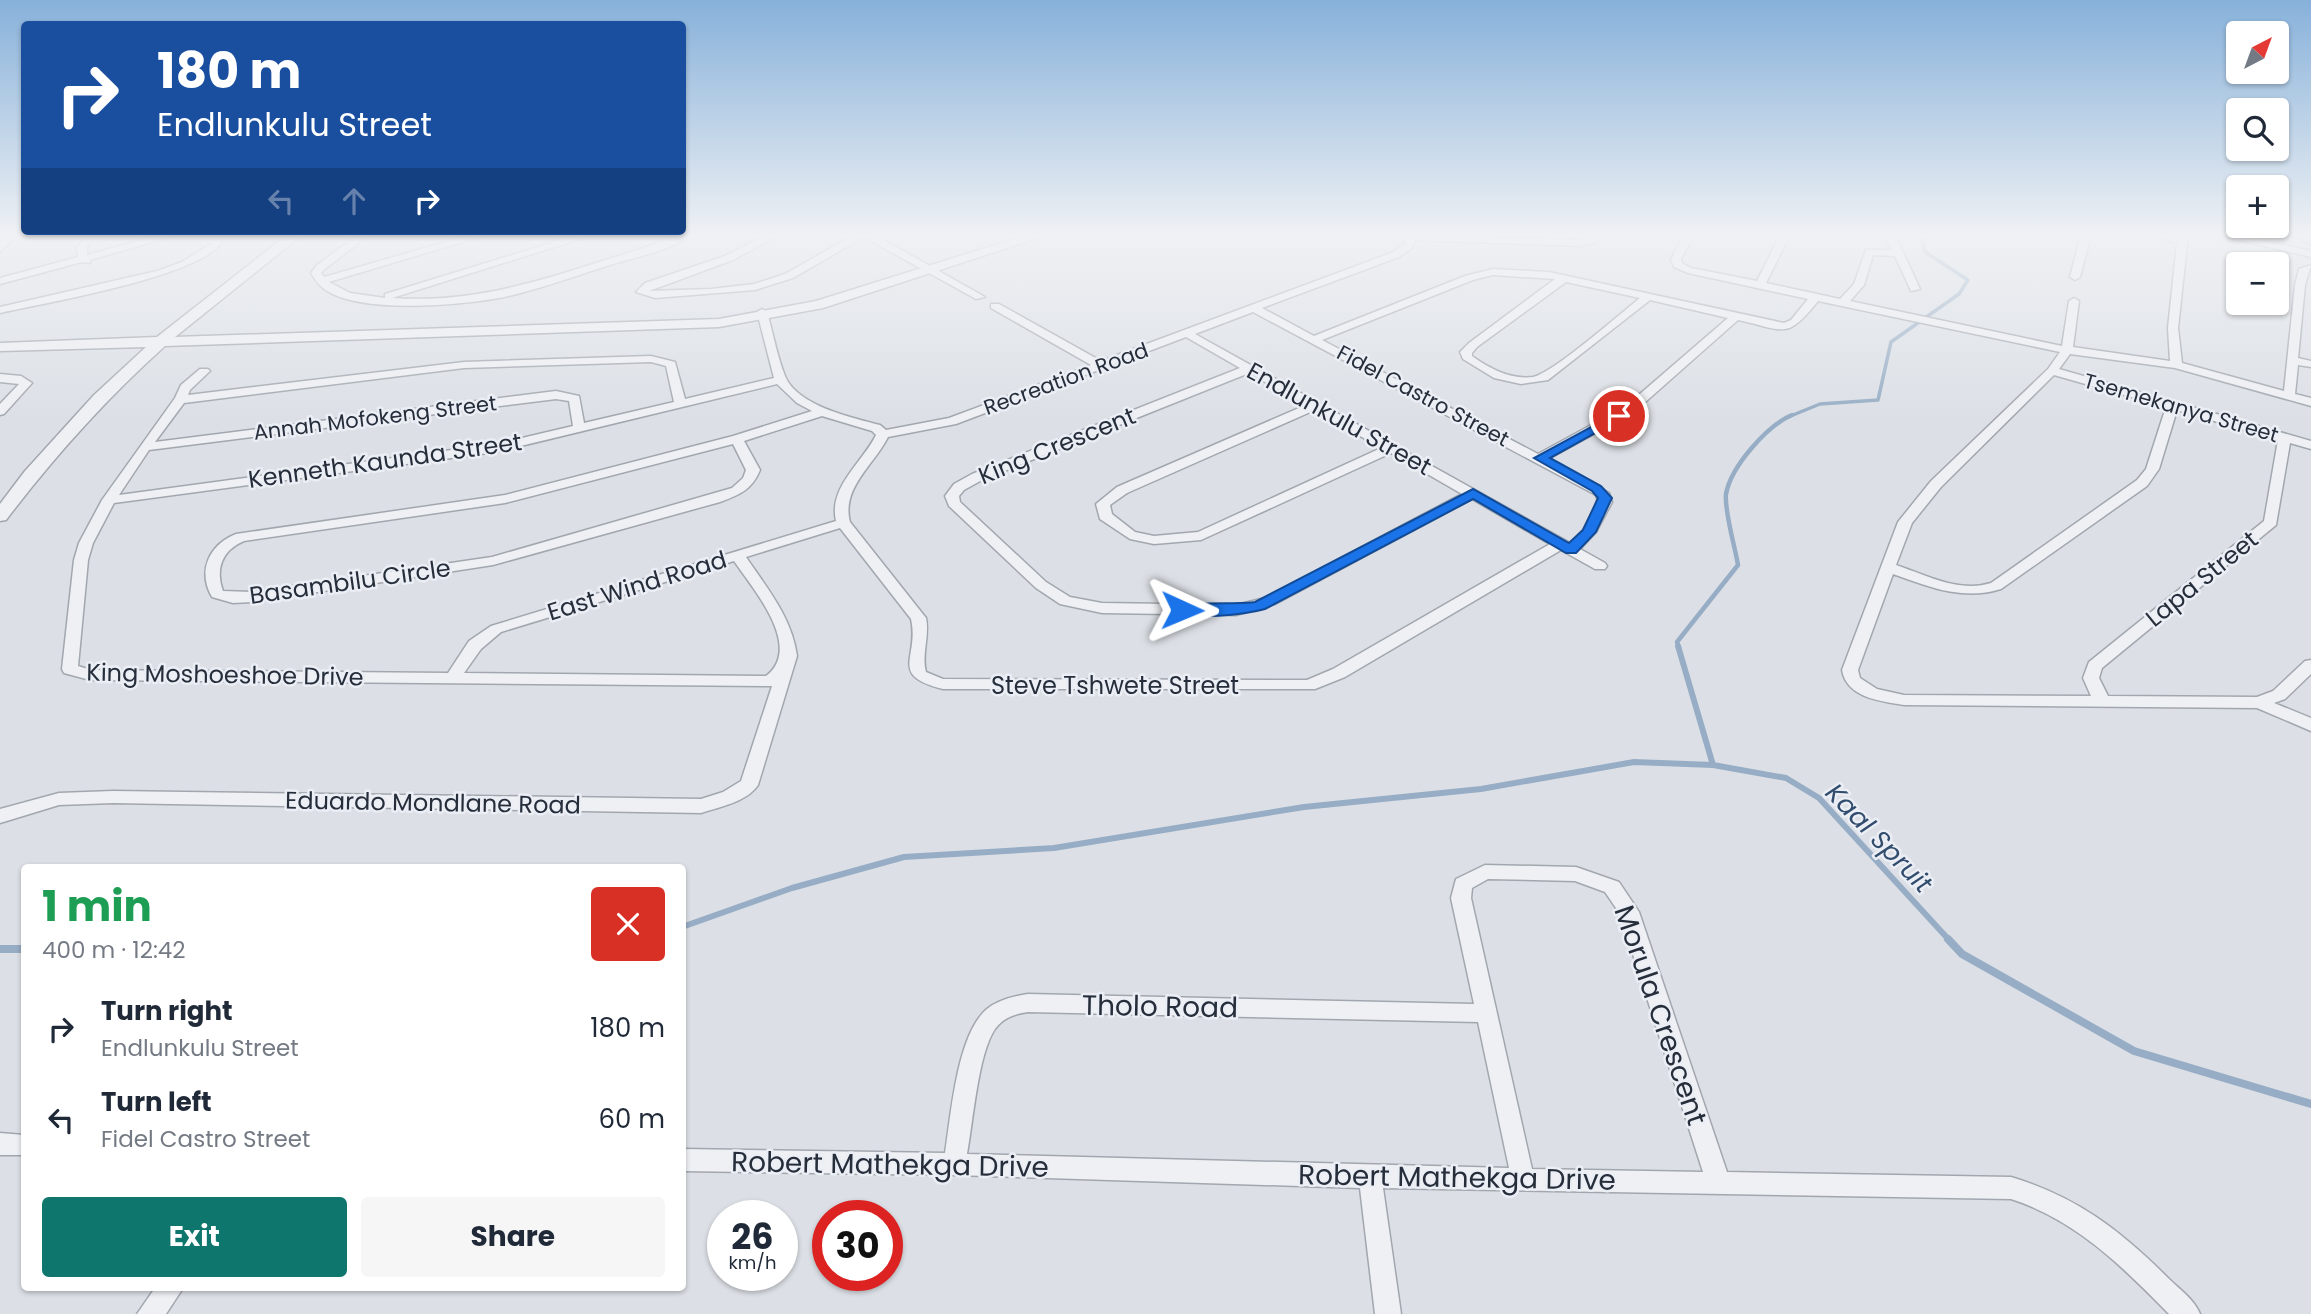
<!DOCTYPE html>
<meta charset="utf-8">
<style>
:root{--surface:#fff;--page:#f6f6f7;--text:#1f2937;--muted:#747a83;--accent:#0f766e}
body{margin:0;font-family:Poppins,sans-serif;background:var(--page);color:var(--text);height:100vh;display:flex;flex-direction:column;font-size:26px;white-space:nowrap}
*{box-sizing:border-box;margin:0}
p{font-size:23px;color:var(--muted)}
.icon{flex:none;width:38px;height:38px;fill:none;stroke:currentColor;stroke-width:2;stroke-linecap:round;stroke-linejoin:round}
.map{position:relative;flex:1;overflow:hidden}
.details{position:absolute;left:21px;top:864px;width:665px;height:427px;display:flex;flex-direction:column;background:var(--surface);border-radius:7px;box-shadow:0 2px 5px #0004}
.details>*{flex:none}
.top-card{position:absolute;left:21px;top:21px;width:665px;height:214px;border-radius:7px;box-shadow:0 2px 5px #0004;background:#1a4fa0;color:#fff;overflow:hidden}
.needle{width:46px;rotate:41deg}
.fabs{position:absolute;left:2226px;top:21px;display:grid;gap:14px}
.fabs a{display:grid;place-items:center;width:63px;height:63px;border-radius:7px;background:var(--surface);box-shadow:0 2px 5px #0004;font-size:35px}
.speed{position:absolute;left:707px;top:1200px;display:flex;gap:14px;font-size:35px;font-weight:700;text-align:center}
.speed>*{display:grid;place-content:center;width:91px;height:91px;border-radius:50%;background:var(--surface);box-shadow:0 2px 5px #0004;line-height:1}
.speed small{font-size:18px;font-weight:400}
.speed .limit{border:10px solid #d22;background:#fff;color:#111}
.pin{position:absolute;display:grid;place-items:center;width:60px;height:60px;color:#fff;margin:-30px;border:4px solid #fff;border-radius:50%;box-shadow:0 2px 7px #0007}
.me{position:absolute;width:77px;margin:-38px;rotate:91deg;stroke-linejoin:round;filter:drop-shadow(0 0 5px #0008)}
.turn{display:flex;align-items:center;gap:24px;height:147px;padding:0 21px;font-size:32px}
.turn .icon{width:91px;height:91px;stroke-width:2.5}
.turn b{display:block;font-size:49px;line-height:60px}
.lanes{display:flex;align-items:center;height:66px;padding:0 21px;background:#0003;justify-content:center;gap:35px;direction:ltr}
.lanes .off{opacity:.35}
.round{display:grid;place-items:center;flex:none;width:74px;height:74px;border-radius:7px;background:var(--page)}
.head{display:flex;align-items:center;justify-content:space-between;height:119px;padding:0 21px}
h1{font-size:42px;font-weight:700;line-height:52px;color:#1e9e55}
.button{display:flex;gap:14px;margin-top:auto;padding:14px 21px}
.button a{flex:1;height:80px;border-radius:7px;background:var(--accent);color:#fff;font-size:28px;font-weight:700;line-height:80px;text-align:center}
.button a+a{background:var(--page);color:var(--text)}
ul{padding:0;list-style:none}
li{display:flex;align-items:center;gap:21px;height:91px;padding:0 21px}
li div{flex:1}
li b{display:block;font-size:26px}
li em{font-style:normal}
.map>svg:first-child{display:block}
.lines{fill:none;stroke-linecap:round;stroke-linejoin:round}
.stream-far3{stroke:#97adc5;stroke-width:3.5}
.stream-far2{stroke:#97adc5;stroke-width:4.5}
.stream-far1{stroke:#97adc5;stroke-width:6}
.stream{stroke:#97adc5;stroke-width:8}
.minor-casing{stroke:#a2a7af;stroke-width:3}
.tertiary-casing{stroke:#a2a7af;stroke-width:3}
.minor{fill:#eef0f4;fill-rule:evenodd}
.tertiary{fill:#eef0f4;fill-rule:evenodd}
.route{fill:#1a73e8;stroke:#114b97;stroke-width:2}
.labels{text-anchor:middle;stroke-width:5;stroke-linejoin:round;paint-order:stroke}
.far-street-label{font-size:21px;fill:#262e3b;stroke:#ebeef4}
.street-label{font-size:24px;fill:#262e3b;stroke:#ebeef4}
.water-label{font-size:26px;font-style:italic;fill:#324c6e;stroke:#ebeef4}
.near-street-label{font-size:28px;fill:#262e3b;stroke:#ebeef4}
</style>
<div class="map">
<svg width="2311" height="1314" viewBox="0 0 2311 1314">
<rect width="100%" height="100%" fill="#dce0e6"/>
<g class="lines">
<path class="stream-far3" d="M1788 417 1820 404 1878 400 1891 342 1959 294 1968 280 1925 252 1921 235"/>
<path class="stream-far2" d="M1679 647 1677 642 1738 565C1735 547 1724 510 1726 494 1731 466 1768 425 1792 415"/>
<path class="stream-far1" d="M1678 646 1713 765 1786 778 1819 798 1950 941
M682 927 792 888 904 857 1054 848 1304 807 1481 789 1634 762 1713 765"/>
<path class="stream" d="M1948 939 1962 954 2134 1051 2311 1104
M0 949H24"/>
<defs>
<path id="minor" d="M7 235H17L0 252V243Z
M86 235H96L87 248V255L160 235H177L90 260V263L82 262 0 284V278L78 257 77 248Z
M206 235H217L222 240C210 275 39 304 0 313V307L157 271 182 262 211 244 212 241Z
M358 235H369L325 269 321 273 324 277 470 235H486L329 282 350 293 385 298V294L577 235H593L392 298C464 303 529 285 596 263 623 254 651 247 677 235H691C669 251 636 257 610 265 578 275 546 287 513 295 471 305 358 316 323 288 316 283 316 280 311 273L317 265Z
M766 235H779L733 260 649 291 711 289 754 284 785 274 854 235H875L985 297 976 299 864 237 793 278 755 290 655 298 636 292 645 283 725 256Z
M1407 235 1580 240 1592 235H1603L1594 243 1580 246 1415 240 1412 248 1399 257 1262 308 1314 336 1465 276 1493 269 1549 272 1784 323 1791 320 1808 299 1688 273 1674 267 1671 259 1684 235H1694L1681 259 1682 263 1691 268 1757 281 1780 235H1790L1766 283 1840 299 1854 284 1866 250H1892L1885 235H1895L1920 289 1911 291 1895 256 1873 255 1864 285 1850 301 2062 346 2069 301 2074 298 2079 301 2073 347 2170 361 2168 328 2177 243 2148 235 2178 237V235H2188L2178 328 2182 363 2284 391 2295 285 2299 269 2311 265 2305 285 2298 358 2311 361V367L2298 365 2295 394 2311 398V406L2175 368 2070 354 2059 369 2311 441V449L2290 443 2276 525 2102 668 2099 678 2108 696 2257 697 2273 691 2305 661 2311 660V674L2285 699 2274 703 2311 718V731L2257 708 1904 705C1880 701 1847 698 1842 670L1898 522 1931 481 2048 369 2060 352 1818 301C1786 341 1785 330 1738 320L1634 412 1548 459 1609 493 1612 502 1596 532 1580 549 1605 563 1607 566 1605 569H1595L1561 550 1345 677 1315 689H943C887 675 920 658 911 619L840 528 746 557C767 588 792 618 797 656L758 785C747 802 719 807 701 813L113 803 59 805 0 823V809L59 793 113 791 701 799 723 792 741 781 772 686 90 680 64 673 62 669 74 560 79 543 102 500 175 398 181 385 200 369H208L210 371 190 390 188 395 464 362 651 356 675 362 685 399 774 378 757 312 762 309 767 312C773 333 777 356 785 376 797 406 853 418 880 425L886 430 949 418 1091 365 991 308V304H999L1101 361 1391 253 1404 245ZM1493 275 1555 279 1469 343 1460 352 1463 359 1494 378 1521 384 1548 380 1650 300 1728 318 1626 406 1538 454 1322 340 1473 280ZM1566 282 1640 298C1620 314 1553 373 1533 377 1511 380 1490 369 1472 356V353L1477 347ZM1253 312 1596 495 1598 502 1583 530 1570 543 1195 334ZM1186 337 1240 368 972 474 954 484 945 496 949 506 1036 588 1060 604 1102 613 1236 615 1275 604 1472 499 1550 544 1333 669 1307 680 943 679 926 672C921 655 930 636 926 618L850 522C841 488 874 465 888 437L956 424ZM651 362 666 366 674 402 584 423 579 396 556 391 155 442 184 403 464 368ZM1249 373 1306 405 1117 487 1096 504 1100 519 1130 539 1154 544 1201 540 1391 453 1462 494 1265 598 1236 605 1102 603 1070 597 1046 582 960 502 959 496 964 490 982 480ZM2054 375 2166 407 2146 469 2137 480 1991 583C1959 593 1926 575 1896 565L1912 523 1941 487ZM777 384 797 403 812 411 733 436 505 495 236 534C209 545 197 571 212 597L233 603 252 602 493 565 720 502C739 495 752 490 760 470L744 441 822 416 872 431 876 435C863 462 828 487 836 521L491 626 469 641 448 673 91 670 78 666 88 560 93 543 114 503 496 452ZM556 399 569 401 573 426 496 444 119 495 149 450ZM1315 410 1381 448 1198 532 1154 536 1135 532 1112 514 1110 505 1127 493ZM2177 410 2278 440 2264 521 2089 662 2083 678 2091 696 1904 695 1877 689 1860 678 1858 670 1893 574C1929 587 1963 601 2001 589L2147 486 2159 469ZM733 444 746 470 743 478 732 488 492 557 252 592 223 591C215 569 222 550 244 541L505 503ZM734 561C753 589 804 647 766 676L464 673 481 649 501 632Z
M2081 235H2091L2080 277 2075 280 2070 277Z
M2217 235H2237L2311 251V257Z
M2292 235 2311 237V244L2294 237Z
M0 374 21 376 32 383 4 414 0 415V404L19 384 0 382Z
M1485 865 1576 867 1619 882 1639 912 1727 1172 2011 1177C2077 1197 2120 1230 2168 1278 2179 1289 2194 1299 2200 1314H2169C2122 1266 2076 1220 2011 1199L1383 1188 1401 1314H1375L1360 1188 954 1175 682 1171V1149L945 1153C951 1115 957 1034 987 1009 998 1000 1014 996 1028 994L1474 1004 1451 898 1456 879ZM1488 879 1575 881 1605 892 1620 914 1703 1172 1532 1169 1471 898 1472 888ZM1028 1012 1478 1022 1509 1168 967 1154C973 1122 978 1054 995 1029 1003 1018 1014 1014 1028 1012Z
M0 1133 24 1135V1155H0Z
M155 1288H183L166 1314H137Z"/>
<path id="tertiary" d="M287 235H302L175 337 719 319 816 301 1027 235H1047L823 308 719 327 165 346C106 399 54 457 6 520L0 521V504L25 471 94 395 146 347 0 351V343L157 337Z"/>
</defs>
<use href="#minor" class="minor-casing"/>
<use href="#tertiary" class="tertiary-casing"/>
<use href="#minor" class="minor"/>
<use href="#tertiary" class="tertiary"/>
</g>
<linearGradient id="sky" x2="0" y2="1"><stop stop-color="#87b1da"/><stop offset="0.56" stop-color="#eff1f4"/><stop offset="1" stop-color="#eff1f4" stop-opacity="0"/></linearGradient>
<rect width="2311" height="419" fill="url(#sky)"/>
<path class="route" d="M1615 414 1626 416 1550 458 1601 486 1612 498 1596 532 1576 553H1566L1473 499 1265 609C1247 614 1188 622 1175 610 1184 600 1237 605 1255 602L1473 489 1569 543 1583 530 1598 498 1592 491 1534 458Z"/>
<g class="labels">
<g class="far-street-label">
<text transform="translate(1066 379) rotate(-20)" y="7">Recreation Road</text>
<text transform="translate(1423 396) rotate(28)" y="7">Fidel Castro Street</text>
<text transform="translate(2181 408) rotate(16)" y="7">Tsemekanya Street</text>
<text transform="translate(375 418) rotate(-7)" y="7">Annah Mofokeng Street</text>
</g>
<g class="street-label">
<text transform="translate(1339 419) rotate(29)" y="8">Endlunkulu Street</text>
<text transform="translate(1057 446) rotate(-22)" y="8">King Crescent</text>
<text transform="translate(385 461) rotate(-8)" y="8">Kenneth Kaunda Street</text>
<text transform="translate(2202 579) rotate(-39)" y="8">Lapa Street</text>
<text transform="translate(350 582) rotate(-8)" y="8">Basambilu Circle</text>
<text transform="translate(637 586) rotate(-17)" y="8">East Wind Road</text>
<text transform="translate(225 675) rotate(1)" y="8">King Moshoeshoe Drive</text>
<text x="1115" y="694">Steve Tshwete Street</text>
<text transform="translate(433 803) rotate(1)" y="8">Eduardo Mondlane Road</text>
</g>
<g class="water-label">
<text transform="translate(1879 838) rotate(46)" y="9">Kaal Spruit</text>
</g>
<g class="near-street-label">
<text transform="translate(1160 1006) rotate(1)" y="10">Tholo Road</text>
<text transform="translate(1661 1015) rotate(71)" y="10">Morula Crescent</text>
<text transform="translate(890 1164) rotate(1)" y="10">Robert Mathekga Drive</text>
<text transform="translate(1457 1177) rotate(1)" y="10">Robert Mathekga Drive</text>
</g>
</g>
</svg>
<div class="fabs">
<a><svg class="needle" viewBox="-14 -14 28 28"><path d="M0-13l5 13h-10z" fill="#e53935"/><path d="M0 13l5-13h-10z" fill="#747a83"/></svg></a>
<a><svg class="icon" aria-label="search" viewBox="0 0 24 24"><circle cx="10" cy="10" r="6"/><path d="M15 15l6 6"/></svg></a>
<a>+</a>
<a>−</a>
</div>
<div class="speed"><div>26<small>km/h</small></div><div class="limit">30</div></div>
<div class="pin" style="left:1619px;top:416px;background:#d93025"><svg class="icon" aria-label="arrive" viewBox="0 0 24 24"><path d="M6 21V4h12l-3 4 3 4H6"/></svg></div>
<svg class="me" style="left:1182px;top:610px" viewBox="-20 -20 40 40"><path d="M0-17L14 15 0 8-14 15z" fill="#1a73e8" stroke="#fff" stroke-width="4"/></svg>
<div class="top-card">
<div class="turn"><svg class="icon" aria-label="right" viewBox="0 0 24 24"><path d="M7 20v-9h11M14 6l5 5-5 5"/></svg><div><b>180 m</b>Endlunkulu Street</div></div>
<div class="lanes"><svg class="icon off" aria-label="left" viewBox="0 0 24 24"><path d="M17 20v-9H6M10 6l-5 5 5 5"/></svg><svg class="icon off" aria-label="ahead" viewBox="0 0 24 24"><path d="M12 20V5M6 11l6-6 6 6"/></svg><svg class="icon" aria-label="right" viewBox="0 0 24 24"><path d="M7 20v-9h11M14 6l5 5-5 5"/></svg></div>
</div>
<section class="details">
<div class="head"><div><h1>1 min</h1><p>400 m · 12:42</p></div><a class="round" style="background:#d93025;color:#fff"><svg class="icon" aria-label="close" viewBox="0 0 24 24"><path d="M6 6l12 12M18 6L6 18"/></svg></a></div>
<ul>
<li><svg class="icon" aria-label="right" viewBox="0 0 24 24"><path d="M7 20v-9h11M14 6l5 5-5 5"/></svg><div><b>Turn right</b><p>Endlunkulu Street</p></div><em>180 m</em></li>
<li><svg class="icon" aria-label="left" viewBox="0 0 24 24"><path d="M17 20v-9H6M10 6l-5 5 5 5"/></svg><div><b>Turn left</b><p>Fidel Castro Street</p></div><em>60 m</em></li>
</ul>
<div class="button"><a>Exit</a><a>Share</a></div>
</section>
</div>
